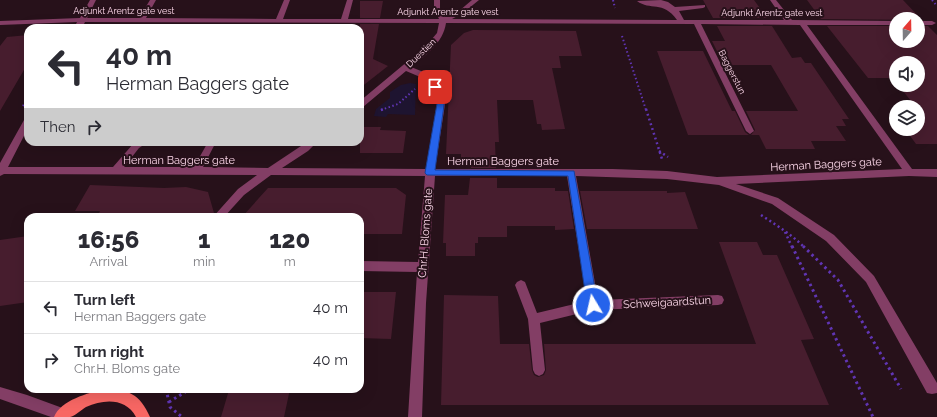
<!DOCTYPE html>
<style>
:root{--surface:#fff;--page:#f7f7f7;--text:#2b2b33;--muted:#7c7c81;--line:#e1e1e2}
body{margin:0;font-family:Raleway,sans-serif;background:var(--page);color:var(--text);height:100vh;display:flex;flex-direction:column;font-size:15px;white-space:nowrap}
*{box-sizing:border-box;margin:0}
p{font-size:13px;color:var(--muted)}
.icon{flex:none;width:22px;height:22px;fill:none;stroke:currentColor;stroke-width:2;stroke-linecap:round;stroke-linejoin:round}
.map{position:relative;flex:1;overflow:hidden}
.details{position:absolute;left:24px;top:213px;width:340px;height:180px;display:flex;flex-direction:column;background:var(--surface);border-radius:12px;box-shadow:0 4px 16px #0002}
.details>*{flex:none}
.hud{position:absolute;left:24px;top:24px;width:340px;height:122px;border-radius:12px;box-shadow:0 4px 16px #0002;background:#fff;color:var(--text);overflow:hidden}
.needle{width:26px;rotate:20deg}
.fabs{position:absolute;left:889px;top:12px;display:grid;gap:8px}
.fabs a{display:grid;place-items:center;width:36px;height:36px;border-radius:50%;background:var(--surface);box-shadow:0 4px 16px #0002;font-size:20px}
.pin{position:absolute;display:grid;place-items:center;width:34px;height:34px;color:#fff;margin:-17px;border-radius:8px;box-shadow:0 2px 6px #0006}
.me{position:absolute;width:44px;margin:-22px;rotate:351deg;stroke-linejoin:round;filter:drop-shadow(0 0 3px #0008)}
.turn{display:flex;align-items:center;gap:14px;height:84px;padding:0 16px;font-size:18px}
.turn .icon{width:52px;height:52px;stroke-width:2.5}
.turn b{display:block;font-size:28px;line-height:34px}
.then{display:flex;align-items:center;height:38px;padding:0 16px;background:#0003;gap:8px;font-size:15px}
.eta{display:flex;justify-content:space-evenly;align-items:center;height:68px;text-align:center}
.eta b{font-size:24px;font-weight:800;line-height:28px}
ul{padding:0;list-style:none}
li{display:flex;align-items:center;gap:12px;height:52px;padding:0 16px;border-top:1px solid var(--line)}
li div{flex:1}
li b{display:block;font-size:15px}
li em{font-style:normal}
.map>svg:first-child{display:block}
.green{fill:#1e1430}
.building{fill:#471d2e}
.lines{fill:none;stroke-linecap:round;stroke-linejoin:round}
.path-far2{stroke:#6035b4;stroke-width:2;stroke-dasharray:1.5 2.5;stroke-linecap:butt}
.path-far1{stroke:#6035b4;stroke-width:2.5;stroke-dasharray:2 3;stroke-linecap:butt}
.path{stroke:#6035b4;stroke-width:3;stroke-dasharray:2.5 3.5;stroke-linecap:butt}
.minor{fill:#833e65;fill-rule:evenodd}
.major{fill:#f86764;fill-rule:evenodd}
.route{fill:#2563eb;stroke:#184099}
.labels{text-anchor:middle;stroke-width:4;stroke-linejoin:round;paint-order:stroke}
.far-street-label{font-size:9px;fill:#fdd8ea;stroke:#27111a}
.street-label{font-size:11px;fill:#fdd8ea;stroke:#27111a}
</style>
<div class="map">
<svg width="937" height="417" viewBox="0 0 937 417">
<rect width="100%" height="100%" fill="#27111a"/>
<path class="green" d="M410 83 416 84 415 115 388 114 386 117 374 116 376 109 390 98V92L401 85Z"/>
<path class="building" d="M703 0H754L767 18H713Z
M807 0H903L922 20 821 19Z
M360 1H383L380 18H360Z
M360 24H379L373 59 388 66 360 88Z
M717 26H772L792 58 801 57 805 63H811L849 119H842L846 126H836L846 141H811L815 149H766L759 135H751L755 130 746 111H798L771 65H724L712 41H725Z
M827 26H896V41H918V26H928L937 35V144H916L905 129H918V115H923L918 107H916L898 85H918V63H896V82L893 78H868Z
M473 30 576 31 582 56H559L561 68H552L565 129 542 130 541 124H537L533 100H497L499 142H495L496 168H471V158H461V154H446L451 45 464 33Z
M28 35V63L0 111V46L7 37Z
M657 51H703L732 111H735L745 132 749 135H688Z
M360 127H381L380 130 406 131 403 153H360Z
M470 178H497V188H555V191H568L574 229 555 230V226H507V237H478V243H475V256H446V243H443L445 195H468Z
M90 185 164 188 186 187 208 192 214 213 212 217H117L119 216 98 215 100 211H75Z
M268 188H396L406 195 402 234H360V217H242Z
M580 191H667V193L685 192 698 229H587Z
M28 236V302L0 306V240Z
M719 242H757L763 255H777L814 339 801 340 829 405H441L444 295 498 296 500 344H529L532 370 534 375 538 377 544 375 546 370 544 344H756Z
M360 292H396L391 339 360 338Z
M242 389H290L284 417H221L229 390Z"/>
<g class="lines">
<path class="path-far2" d="M613 0 615 8
M932 0 937 6
M622 36 646 110
M23 106 28 97
M381 110 398 104 415 89"/>
<path class="path-far1" d="M646 109 662 159
M381 110 384 109
M659 151 668 157
M761 215C776 225 791 234 804 247
M785 232 792 247"/>
<path class="path" d="M792 246 873 417
M803 246 838 280 901 389
M166 389 170 407 182 417
M169 402 190 389"/>
<path class="minor" d="M90 0H96L87 18H139L150 0H156L146 18 276 19 284 0H290L283 19H341L347 0H353L348 19H439L434 8V0H440V8L445 17 459 11 472 0H479L463 13 452 19 677 20C663 0 650 11 637 1L661 0 668 2 675 7 705 5V7L703 8 679 11 684 20H784L770 0H776L792 20 896 21V25H807L912 169H937V177L909 176 736 184 778 198 834 235 874 276 937 383V393L932 394 927 393 866 282 826 241 772 204 719 185 667 179 576 176 598 300 718 295 722 296 724 300 722 304 718 305 593 310 540 323 545 370 543 374 539 376 535 374 533 370 528 319 515 285 517 282 521 280 525 282 537 313 587 301 567 176H435L426 303 422 417H408L417 272 360 271V261L418 262 425 176 271 175 244 195 224 217H213L238 189 257 175 4 174 0 176V163L24 120 28 117V128L8 167H113L133 144 136 142H148L139 148 124 167H194L208 142H216L203 167 268 168 307 142H317L308 151 282 168 426 169 438 98 425 79 406 71 363 107 360 108V101L426 46 437 33 439 23 85 22 82 28H74L77 22 0 25V21L80 18ZM446 23 694 24 746 131 750 134 754 131 701 24 800 25 902 169 717 177 667 171 613 169H435L446 98 431 75 411 67C426 55 443 43 446 23Z
M918 21H932L936 23 932 25H918Z
M0 387 27 395 68 410 69 417H51L0 399Z"/>
<path class="major" d="M105 389C128 389 140 394 150 417H136C126 398 104 399 86 407 81 410 75 416 70 417 65 417 59 417 54 417 61 400 88 393 105 389Z"/>
</g>
<path class="route" d="M435 85 437 86 445 98 435 170 574 171 598 305 596 309 593 310 589 309 587 305 568 176 427 175 425 173 438 98 431 87Z"/>
<g class="labels">
<g class="far-street-label">
<text x="124" y="14">Adjunkt Arentz gate vest</text>
<text x="448" y="15">Adjunkt Arentz gate vest</text>
<text x="772" y="16">Adjunkt Arentz gate vest</text>
<text transform="translate(421 53) rotate(-44)" y="3">Duestien</text>
<text transform="translate(732 72) rotate(63)" y="3">Baggerstun</text>
</g>
<g class="street-label">
<text x="179" y="164">Herman Baggers gate</text>
<text x="503" y="165">Herman Baggers gate</text>
<text transform="translate(826 164) rotate(-3)" y="4">Herman Baggers gate</text>
<text transform="translate(425 233) rotate(-86)" y="4">Chr.H. Bloms gate</text>
<text transform="translate(667 302) rotate(-3)" y="4">Schweigaardstun</text>
</g>
</g>
</svg>
<div class="fabs">
<a><svg class="needle" viewBox="-14 -14 28 28"><path d="M0-13l5 13h-10z" fill="#e53935"/><path d="M0 13l5-13h-10z" fill="#7c7c81"/></svg></a>
<a><svg class="icon" aria-label="sound" viewBox="0 0 24 24"><path d="M4 9h4l5-4v14l-5-4H4zM17 9q2 3 0 6"/></svg></a>
<a><svg class="icon" aria-label="layers" viewBox="0 0 24 24"><path d="M12 4l9 5-9 5-9-5zM3 14l9 5 9-5"/></svg></a>
</div>
<div class="pin" style="left:435px;top:87px;background:#d93025"><svg class="icon" aria-label="arrive" viewBox="0 0 24 24"><path d="M6 21V4h12l-3 4 3 4H6"/></svg></div>
<svg class="me" style="left:593px;top:305px" viewBox="-20 -20 40 40"><circle r="17" fill="#2563eb" stroke="#fff" stroke-width="3"/><path d="M0-11L8 9 0 5-8 9z" fill="#fff"/></svg>
<div class="hud">
<div class="turn"><svg class="icon" aria-label="left" viewBox="0 0 24 24"><path d="M17 20v-9H6M10 6l-5 5 5 5"/></svg><div><b>40 m</b>Herman Baggers gate</div></div>
<div class="then">Then<svg class="icon" aria-label="right" viewBox="0 0 24 24"><path d="M7 20v-9h11M14 6l5 5-5 5"/></svg></div>
</div>
<section class="details">
<div class="eta">
<div><b>16:56</b><p>Arrival</p></div>
<div><b>1</b><p>min</p></div>
<div><b>120</b><p>m</p></div>
</div>
<ul>
<li><svg class="icon" aria-label="left" viewBox="0 0 24 24"><path d="M17 20v-9H6M10 6l-5 5 5 5"/></svg><div><b>Turn left</b><p>Herman Baggers gate</p></div><em>40 m</em></li>
<li><svg class="icon" aria-label="right" viewBox="0 0 24 24"><path d="M7 20v-9h11M14 6l5 5-5 5"/></svg><div><b>Turn right</b><p>Chr.H. Bloms gate</p></div><em>40 m</em></li>
</ul>
</section>
</div>
